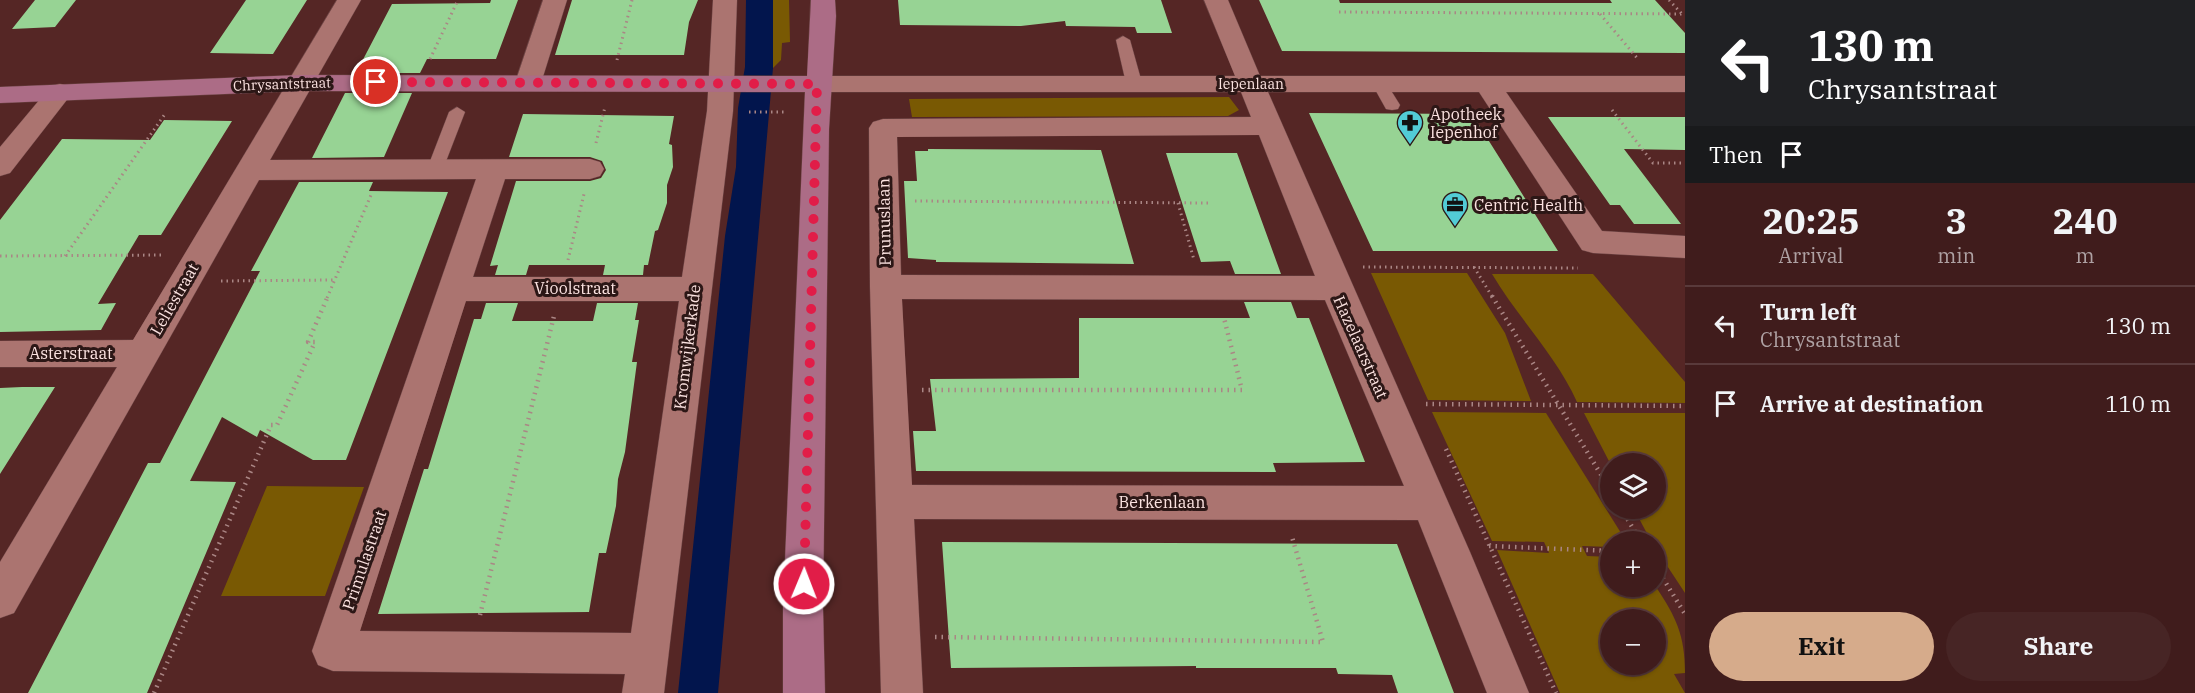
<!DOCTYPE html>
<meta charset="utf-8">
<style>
:root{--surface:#401c1c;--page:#472525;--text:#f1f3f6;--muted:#aea1a3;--line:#593a3b;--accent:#d6ab8b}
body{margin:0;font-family:"IBM Plex Serif",serif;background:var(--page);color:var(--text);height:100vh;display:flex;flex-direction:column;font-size:22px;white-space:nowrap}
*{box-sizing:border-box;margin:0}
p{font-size:20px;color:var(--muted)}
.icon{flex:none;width:33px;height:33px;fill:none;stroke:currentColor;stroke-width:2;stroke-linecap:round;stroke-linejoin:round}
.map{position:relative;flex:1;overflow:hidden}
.details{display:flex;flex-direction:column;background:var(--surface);width:510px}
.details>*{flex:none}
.banner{background:#202124;color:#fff;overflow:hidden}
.controls{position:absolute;left:1600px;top:453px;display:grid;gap:12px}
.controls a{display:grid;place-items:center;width:66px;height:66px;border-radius:50%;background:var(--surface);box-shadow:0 2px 4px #0004,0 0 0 2px var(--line);font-size:30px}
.pin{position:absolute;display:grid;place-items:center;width:51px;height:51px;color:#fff;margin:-26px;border:3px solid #fff;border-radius:50%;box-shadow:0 2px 6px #0007}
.me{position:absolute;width:66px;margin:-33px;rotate:1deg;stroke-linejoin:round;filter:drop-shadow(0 0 4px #0008)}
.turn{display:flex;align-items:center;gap:21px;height:126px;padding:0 24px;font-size:27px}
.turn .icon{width:78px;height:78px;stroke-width:2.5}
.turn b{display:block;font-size:42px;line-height:51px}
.then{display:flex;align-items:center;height:57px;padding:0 24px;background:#0003;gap:12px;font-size:22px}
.eta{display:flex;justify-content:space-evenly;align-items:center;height:102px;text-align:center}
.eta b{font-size:36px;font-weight:700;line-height:42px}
.button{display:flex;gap:12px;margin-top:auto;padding:12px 24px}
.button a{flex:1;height:69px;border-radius:36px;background:var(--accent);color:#111;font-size:24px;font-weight:700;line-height:69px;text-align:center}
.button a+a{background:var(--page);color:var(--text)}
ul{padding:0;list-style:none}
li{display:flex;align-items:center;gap:18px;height:78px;padding:0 24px;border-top:2px solid var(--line)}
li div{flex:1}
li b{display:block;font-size:22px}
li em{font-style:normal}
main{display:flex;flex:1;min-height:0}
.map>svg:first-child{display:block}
.green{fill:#795903;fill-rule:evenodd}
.water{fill:#02154d}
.building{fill:#97d394}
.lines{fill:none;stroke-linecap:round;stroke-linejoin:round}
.lane-casing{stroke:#6b4444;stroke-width:1}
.street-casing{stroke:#6b4444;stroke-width:1}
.secondary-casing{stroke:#6b4444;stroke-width:1}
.path-far1{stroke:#aa8685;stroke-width:3;stroke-dasharray:1.5 4;stroke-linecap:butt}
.path{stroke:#aa8685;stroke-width:4.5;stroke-dasharray:1.5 5;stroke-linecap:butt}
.lane{fill:#ab7470;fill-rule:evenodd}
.street{fill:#ab7470;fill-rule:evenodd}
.secondary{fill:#ac6c86;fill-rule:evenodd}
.route{stroke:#e11d48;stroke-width:10;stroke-dasharray:0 18}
.labels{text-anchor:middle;stroke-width:6;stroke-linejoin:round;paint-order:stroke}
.far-street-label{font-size:14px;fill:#fbe2e0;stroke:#2c1716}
.poi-label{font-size:16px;fill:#fbe2e0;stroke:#2c1716;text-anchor:start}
.street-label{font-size:16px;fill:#fbe2e0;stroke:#2c1716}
</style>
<main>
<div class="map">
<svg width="1685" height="693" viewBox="0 0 1685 693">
<rect width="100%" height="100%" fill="#552625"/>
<path class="green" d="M773 0H789L790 42 782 43 781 60 773 68Z
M1229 97 1239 110 1228 116 912 117 909 99Z
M1371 273H1467L1505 333 1531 401 1428 400Z
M1492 274H1593L1685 382V403L1577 402C1556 355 1518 318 1492 274Z
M1432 412 1546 413 1626 541 1611 542V547L1582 546 1587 556 1611 557V586L1656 587C1676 617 1685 635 1685 673L1674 674 1685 693H1560L1497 550 1549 553 1544 542 1492 541ZM1611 620H1656V664H1611Z
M1584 413H1685V593L1656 549V542L1651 541 1634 509 1656 508V464L1611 465Z
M267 486 364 487 325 596H221Z"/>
<path class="water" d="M746 0H773V68L718 693H678L725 236 736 167 738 108 745 67Z"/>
<path class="building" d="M35 0H76L55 27 12 29Z
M246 0H307L273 54 210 53Z
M491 0H518L496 59H427L420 73H356L392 4 490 3Z
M572 0H698L689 22 684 55H555Z
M898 0H1161L1172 33H1137L1135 27 1066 26 1065 21 1021 26 900 25Z
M1259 0H1339L1340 3H1612L1610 0H1655L1685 33V53L1282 51Z
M345 93H412L384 157 312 158Z
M1309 113 1472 114 1558 251H1373Z
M523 114 674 116 669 144 672 145 673 167 667 185V203L658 230 655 231 648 265H644L643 275H603L605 265H529L526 275H495L498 265 490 266 516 181H590L601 178 606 170 602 161 590 157H509Z
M1548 117H1685V150L1624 149 1681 224H1634L1620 205H1610Z
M164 120 232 121 161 235H139L98 304 116 303 101 330 0 332V220L62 139 150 140Z
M928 149 1101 150 1134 264 936 262V260L908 258 904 181H917L915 151H928Z
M1166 153H1237L1281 274H1235L1230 261 1201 262Z
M299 182H373L369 191 448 192 346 460H313L260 430 257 437 222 417 190 481 236 482 147 693H28L148 463H160L260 271H251Z
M1244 302H1291L1297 318H1309L1365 462 1273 463 1276 472 916 471 913 431H936L930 379 1079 378V318H1250Z
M486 303H518L512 321H593L597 303H638L635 320H639L632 362H637L625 452 618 479 616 506 606 553H599L589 612 378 614 424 469H428L474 319H481Z
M22 387H55L0 474V388Z
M942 542 1397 544 1454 693H1398L1392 675 1338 674 1336 668H1196V666L951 668Z"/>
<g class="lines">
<defs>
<path id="lane" d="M1123 36 1130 40 1142 83 1139 86 1134 88 1126 83 1116 40Z
M1380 79 1385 81 1400 105 1398 109 1392 110 1386 109 1372 84Z
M457 107 465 112 443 169 435 175 429 173 427 169 449 112Z"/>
<path id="street" d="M337 0H361L270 160 590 159 600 162 604 169 600 176 590 179H505L473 277H682L707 111 713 0H737L733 111 664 693H622L625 674 333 671 318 665 312 651 476 179 259 180 14 613 0 618V562L117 367H0V341L133 340ZM466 301H679L631 633 360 631Z
M543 0H567L541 83 537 89 528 91 519 89 515 83Z
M1204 0H1228L1260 76H1685V92H1506L1602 231 1685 236V258L1593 253 1582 250 1479 92H1268L1470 552 1529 693H1487L1418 520 914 519 923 693H881L870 287 869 128 873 122 883 119 1251 117 1241 92H817L808 90 804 84 808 78 817 76H1235ZM1259 135 1315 276 901 275 897 137ZM902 299 1325 300 1404 486 912 485Z
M60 84 69 86 73 92 10 173 0 176V147L51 86Z"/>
<path id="secondary" d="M811 0H835L836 16 829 129 823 607 825 693H783V607L805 92 301 91 0 103V87L301 75 807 76Z"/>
</defs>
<use href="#lane" class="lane-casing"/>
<use href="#street" class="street-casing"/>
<use href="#secondary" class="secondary-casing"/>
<path class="path-far1" d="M1669 0 1682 14
M1339 12 1685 14
M1600 14 1638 59
M430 59 458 0
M617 60 632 0
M1612 110 1653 163H1685
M749 112H787
M596 143 605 107
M915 201 1208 203
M1178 203 1194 260
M0 256 164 255
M65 256 165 114
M568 260 584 194
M1363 267 1578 268
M1474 267 1493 298
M221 281 334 280
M327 298 371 195"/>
<path class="path" d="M1492 296 1611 491
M922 390H1242L1224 318
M1426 404 1685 406
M1446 449 1556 693
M1621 508 1641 542
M1489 546 1611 551
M1656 567 1685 614
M480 615 554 316
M935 637 1323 642 1292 537
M154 693 271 425H277L315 342H308L328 296"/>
<use href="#lane" class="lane"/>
<use href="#street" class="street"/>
<use href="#secondary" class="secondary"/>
</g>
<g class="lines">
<path class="route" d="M376 82 817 84 804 584"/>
</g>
<defs>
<symbol id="pharmacy-pin" viewBox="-11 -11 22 30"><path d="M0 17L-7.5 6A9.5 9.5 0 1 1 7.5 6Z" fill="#52ccd6" stroke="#2c1716"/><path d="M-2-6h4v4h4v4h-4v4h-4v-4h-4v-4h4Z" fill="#111"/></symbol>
<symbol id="office-pin" viewBox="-11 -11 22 30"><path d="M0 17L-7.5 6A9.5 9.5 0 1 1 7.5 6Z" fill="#52ccd6" stroke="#2c1716"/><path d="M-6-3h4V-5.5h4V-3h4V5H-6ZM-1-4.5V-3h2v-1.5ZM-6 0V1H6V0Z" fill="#111"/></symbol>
</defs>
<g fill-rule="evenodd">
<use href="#pharmacy-pin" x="1395" y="108" width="30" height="40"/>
<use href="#office-pin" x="1440" y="190" width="30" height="40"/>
</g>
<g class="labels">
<g class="far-street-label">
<text transform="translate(282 84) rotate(-2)" y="5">Chrysantstraat</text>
<text x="1251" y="89">Iepenlaan</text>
</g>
<g class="poi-label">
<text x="1430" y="120">Apotheek<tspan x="1430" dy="18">Iepenhof</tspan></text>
<text x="1474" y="211">Centric Health</text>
</g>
<g class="street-label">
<text transform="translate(884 222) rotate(-91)" y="6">Prunuslaan</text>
<text x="575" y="294">Vioolstraat</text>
<text transform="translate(174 299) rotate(-60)" y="6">Leliestraat</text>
<text transform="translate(687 347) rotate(-83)" y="6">Kromwijkerkade</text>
<text transform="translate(1361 347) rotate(66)" y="6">Hazelaarstraat</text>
<text x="71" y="359">Asterstraat</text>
<text x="1162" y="508">Berkenlaan</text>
<text transform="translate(364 560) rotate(-71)" y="6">Primulastraat</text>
</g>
</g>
</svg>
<div class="controls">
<a><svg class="icon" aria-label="layers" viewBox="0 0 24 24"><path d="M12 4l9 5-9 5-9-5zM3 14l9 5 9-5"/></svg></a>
<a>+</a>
<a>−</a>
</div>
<div class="pin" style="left:376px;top:82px;background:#d93025"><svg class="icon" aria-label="arrive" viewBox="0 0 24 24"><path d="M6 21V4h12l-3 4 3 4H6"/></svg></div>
<svg class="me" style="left:804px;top:584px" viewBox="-20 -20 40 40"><circle r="17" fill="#e11d48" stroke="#fff" stroke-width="3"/><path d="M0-11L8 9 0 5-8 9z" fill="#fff"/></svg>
</div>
<section class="details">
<div class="banner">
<div class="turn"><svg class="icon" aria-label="left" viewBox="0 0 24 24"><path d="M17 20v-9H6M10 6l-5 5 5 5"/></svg><div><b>130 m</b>Chrysantstraat</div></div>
<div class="then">Then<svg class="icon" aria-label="arrive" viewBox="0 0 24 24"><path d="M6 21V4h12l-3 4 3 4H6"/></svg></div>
</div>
<div class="eta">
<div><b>20:25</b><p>Arrival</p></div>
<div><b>3</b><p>min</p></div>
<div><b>240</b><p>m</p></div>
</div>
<ul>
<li><svg class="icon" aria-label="left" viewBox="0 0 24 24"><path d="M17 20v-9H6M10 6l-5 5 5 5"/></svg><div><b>Turn left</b><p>Chrysantstraat</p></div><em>130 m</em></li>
<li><svg class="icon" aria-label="arrive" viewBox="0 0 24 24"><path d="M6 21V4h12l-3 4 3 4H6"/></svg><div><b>Arrive at destination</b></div><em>110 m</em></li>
</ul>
<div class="button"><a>Exit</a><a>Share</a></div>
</section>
</main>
